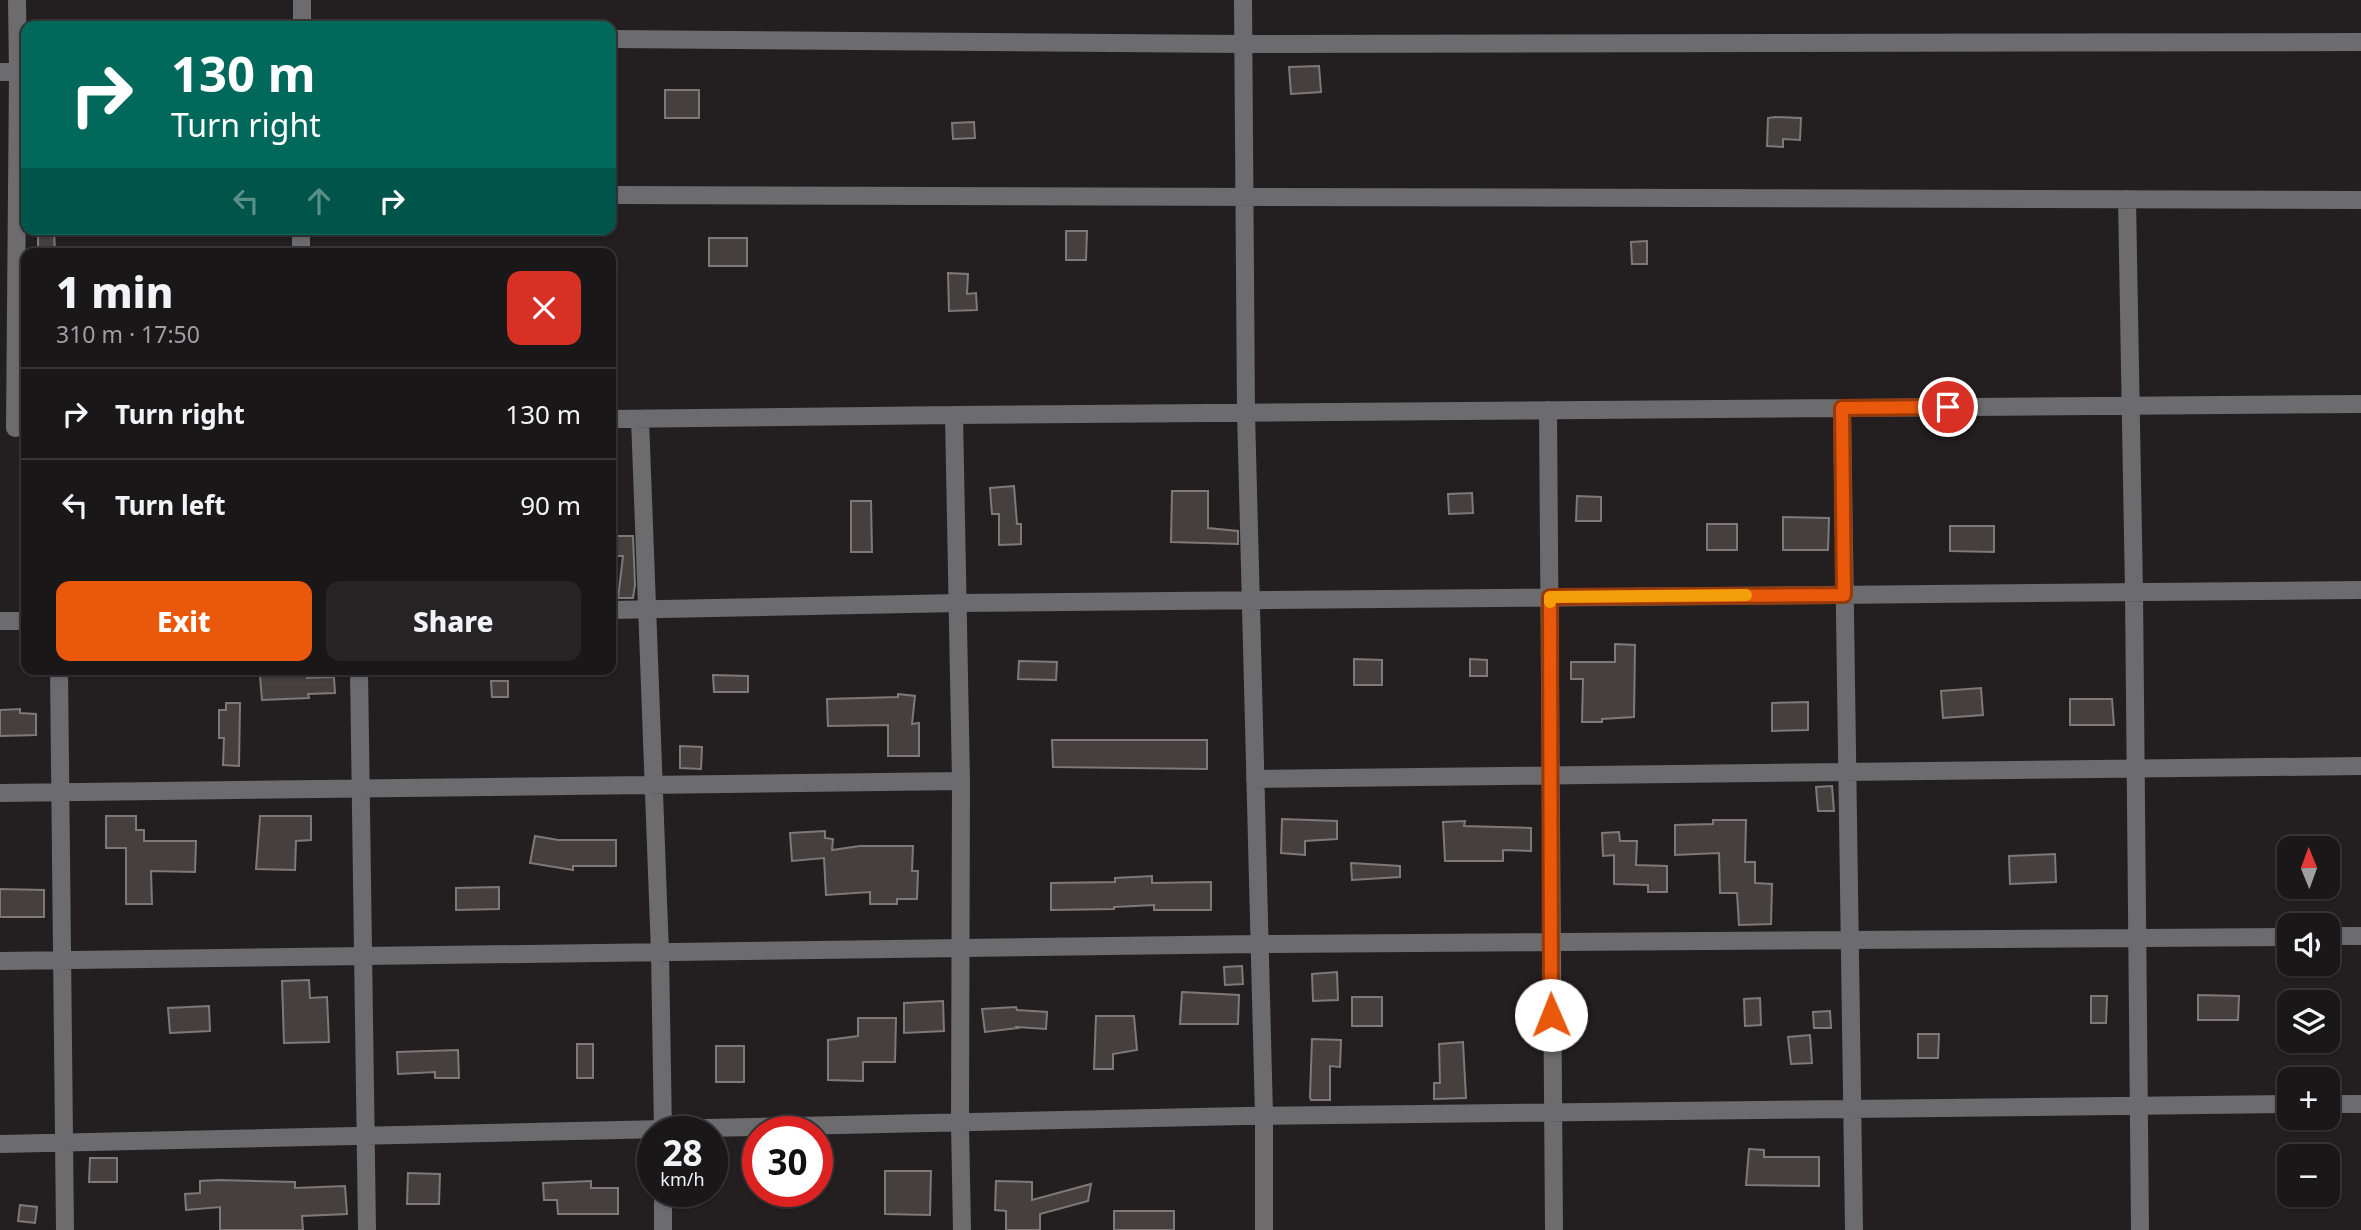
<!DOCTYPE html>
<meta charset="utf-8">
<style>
:root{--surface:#1a1719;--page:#272426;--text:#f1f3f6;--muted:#9f9fa2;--line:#383638;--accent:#ea580c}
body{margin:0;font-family:"Noto Sans",sans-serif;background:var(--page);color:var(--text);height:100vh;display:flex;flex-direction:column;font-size:26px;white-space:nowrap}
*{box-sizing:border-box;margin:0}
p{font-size:23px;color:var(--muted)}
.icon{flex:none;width:38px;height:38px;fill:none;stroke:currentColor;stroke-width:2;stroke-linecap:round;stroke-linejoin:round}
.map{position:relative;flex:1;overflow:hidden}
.panel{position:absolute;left:21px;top:248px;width:595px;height:427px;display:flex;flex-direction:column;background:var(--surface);border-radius:14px;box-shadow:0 2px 5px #0004,0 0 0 2px var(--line)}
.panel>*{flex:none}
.guide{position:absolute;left:21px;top:21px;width:595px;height:214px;border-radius:14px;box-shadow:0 2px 5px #0004,0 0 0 2px var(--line);background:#00695c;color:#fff;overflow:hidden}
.needle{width:46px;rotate:359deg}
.buttons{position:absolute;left:2277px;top:836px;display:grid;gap:14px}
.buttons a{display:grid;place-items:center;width:63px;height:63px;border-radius:14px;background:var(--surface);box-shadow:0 2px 5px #0004,0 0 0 2px var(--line);font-size:35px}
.speed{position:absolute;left:637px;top:1116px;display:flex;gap:14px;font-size:35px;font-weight:700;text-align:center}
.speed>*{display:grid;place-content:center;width:91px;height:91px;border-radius:50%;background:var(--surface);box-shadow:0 2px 5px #0004,0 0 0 2px var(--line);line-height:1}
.speed small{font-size:18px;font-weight:400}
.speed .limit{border:10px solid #d22;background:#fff;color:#111}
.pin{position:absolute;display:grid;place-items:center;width:60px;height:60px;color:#fff;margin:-30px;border:4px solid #fff;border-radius:50%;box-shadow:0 2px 7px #0007}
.me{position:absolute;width:77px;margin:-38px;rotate:359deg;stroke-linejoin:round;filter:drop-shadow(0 0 5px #0008)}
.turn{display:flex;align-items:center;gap:24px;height:147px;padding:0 35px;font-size:32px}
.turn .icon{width:91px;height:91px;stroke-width:2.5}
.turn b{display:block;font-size:49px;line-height:60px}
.lanes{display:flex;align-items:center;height:66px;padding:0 35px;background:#0003;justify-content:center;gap:35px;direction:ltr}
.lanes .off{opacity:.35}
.round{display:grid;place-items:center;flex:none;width:74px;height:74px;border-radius:14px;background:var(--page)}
.summary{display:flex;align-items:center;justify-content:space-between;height:119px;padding:0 35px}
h1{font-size:42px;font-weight:800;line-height:52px}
.primary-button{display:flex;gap:14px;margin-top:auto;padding:14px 35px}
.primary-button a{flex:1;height:80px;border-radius:14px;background:var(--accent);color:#fff;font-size:28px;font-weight:800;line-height:80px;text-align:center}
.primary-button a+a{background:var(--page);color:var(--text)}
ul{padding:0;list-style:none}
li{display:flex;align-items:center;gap:21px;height:91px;padding:0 35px;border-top:2px solid var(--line)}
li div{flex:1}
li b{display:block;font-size:26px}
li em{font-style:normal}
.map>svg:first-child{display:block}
.building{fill:#453f3e;stroke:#7f7878;stroke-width:2}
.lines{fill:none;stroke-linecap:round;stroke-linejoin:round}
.minor{stroke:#6c6b6d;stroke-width:18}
.route-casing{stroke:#983908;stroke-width:18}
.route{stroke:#ea580c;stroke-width:12}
.slow{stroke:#f59e0b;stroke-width:12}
</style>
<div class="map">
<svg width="2361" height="1230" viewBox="0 0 2361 1230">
<rect width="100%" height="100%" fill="#231f21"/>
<path class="building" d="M1319 66 1321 92 1291 94 1289 67Z
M665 90H699V118H665Z
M1775 117 1801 118 1800 140 1783 139V147L1767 146 1768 118Z
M974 122 975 138 953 139 952 123Z
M38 229H54L55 254H38Z
M1066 231H1087L1086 260H1066Z
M709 238H747V266H709Z
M1647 241V264H1632L1631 242Z
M948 273 968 274 967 294 976 293 977 310 949 311Z
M1014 486 1017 524H1021V544L999 545V514H992L990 488Z
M1172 491H1208V528L1238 531V544L1171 542Z
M1472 493 1473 513 1449 514 1448 494Z
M1577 496 1601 497V521H1576Z
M851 501H871L872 552H851Z
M1783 517 1829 518 1828 550H1783Z
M1707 524H1737V550H1707Z
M1950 526H1994V552L1950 551Z
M613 536H633L635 585 633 598H618L623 556H613Z
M1615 644 1635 645 1634 717 1602 719V722H1582L1583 679H1571V662H1615Z
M1354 659 1382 660V685H1354Z
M1470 659 1487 660V676H1470Z
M1019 661 1057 662 1056 680 1018 679Z
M307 673V678L334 677 335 693 308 694 309 698 262 700 260 676Z
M713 675 748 676V692H714Z
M491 681H508V697H492Z
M1981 688 1983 715 1943 718 1941 691Z
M898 694 915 696 912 724 919 723V756H888V725L828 726 827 699 898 697Z
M2070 699H2112L2114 725H2070Z
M1808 702V730L1772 731V703Z
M226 703H240L239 766 223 765 224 738H219V710H226Z
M20 709V713L36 714V735L0 736V710Z
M1052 740H1207V769L1053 767Z
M680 746 702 747 701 769 680 768Z
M1832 786 1834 811H1818L1816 787Z
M106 816H136V830H144V841H196L195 872 151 871 152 904H126V848H106Z
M260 816H311V840L296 841 295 870 256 869Z
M1282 819 1337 821V839L1305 841V855L1281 853Z
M1713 820H1746L1745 862H1755V883L1772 884 1771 924 1739 925 1737 893H1720L1719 853 1675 855V825L1713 824Z
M1465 821 1464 826 1531 828V851L1503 850V861H1445L1443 822Z
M825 831V838L833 839 832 850 860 846H913L912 871H918L917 899H897V904H870V892L826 895 824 858 792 861 790 833Z
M1619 832 1620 841H1637L1636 865 1667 866V892H1648V885L1614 884V855L1603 856 1602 833Z
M535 836 558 840H616V866H573V870L530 863Z
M2055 854 2056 882 2010 884 2009 856Z
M1351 863 1400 866V877L1352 880Z
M1152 876V883L1211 882V910H1154V905L1114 907V909L1051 910V883L1115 882V878Z
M499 887V909L456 910V888Z
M0 889 44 890V917H0Z
M1242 966 1243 984 1225 985 1224 967Z
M1337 972 1338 1000 1313 1001 1312 974Z
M309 980 310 998 327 997 329 1042 284 1043 282 981Z
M1182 992 1239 995 1238 1024H1180Z
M2198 995 2239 996 2238 1020H2198Z
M2091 996H2107L2106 1023H2091Z
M1352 997H1382V1026H1352Z
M1760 998 1761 1025 1745 1026 1744 999Z
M943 1001 944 1031 904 1033V1003Z
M209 1006 210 1031 170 1033 168 1008Z
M1016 1007 1017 1010 1047 1012 1046 1029 1017 1027 1018 1028 985 1032 982 1009Z
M1830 1011 1831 1028H1814L1813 1012Z
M1096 1016H1134L1137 1050 1113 1054V1069H1094Z
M858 1018H896L895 1062H863V1081L828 1080V1040L858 1036Z
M1918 1034H1939L1938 1058H1918Z
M1810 1035 1812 1063 1791 1064 1788 1037Z
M1312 1039 1341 1040 1340 1067 1330 1066V1100H1311L1310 1097Z
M1463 1042 1466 1098 1434 1099V1083H1440L1439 1044Z
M577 1044H593V1078H577Z
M716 1046H744V1082H716Z
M458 1050 459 1078H435V1072L398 1074 397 1052Z
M1749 1149 1764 1150V1157H1819V1186L1746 1185Z
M90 1158H117V1182H89Z
M885 1171H931L930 1215 885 1214Z
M408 1173 440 1174 439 1204H407Z
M219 1180 295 1182V1188L345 1186 347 1214 302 1216 303 1230H220V1207L186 1210 185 1194 200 1193V1181Z
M591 1181V1188H618V1214H558L557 1200H544L543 1183Z
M996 1181 1032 1182V1200L1091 1184 1088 1201 1040 1214V1230H1006V1211L995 1210Z
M20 1205 37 1207 35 1223 18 1221Z
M1114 1211H1174V1230H1114Z"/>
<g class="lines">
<path class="minor" d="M1243 0 1246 412 1264 1115V1230
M302 26V0
M611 39 1243 44 2361 42
M0 72H18L17 0
M611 195 2361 200
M2127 199 2134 592 2140 1230
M301 254V229
M1842 408 1854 1230
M1548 410 1554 1230
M611 419 954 415 2361 404
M640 419 660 953 663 1132
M15 428 18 72
M611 610 958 603 2361 590
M0 621H26
M59 670 65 1230
M359 670 367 1230
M1255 779 2361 766
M961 781 960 1124 962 1230
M0 793 961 781 954 415
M2328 936H2361
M0 961 1259 944 2289 937
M2328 1104H2361
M0 1144 1243 1116 2289 1104
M663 1192V1230"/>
</g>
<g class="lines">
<defs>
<path id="route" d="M1551 1015 1550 597 1844 595 1842 408 1948 407"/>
</defs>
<use href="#route" class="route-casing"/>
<use href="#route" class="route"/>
<path class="slow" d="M1550 602V597L1746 595"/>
</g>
</svg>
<div class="buttons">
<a><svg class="needle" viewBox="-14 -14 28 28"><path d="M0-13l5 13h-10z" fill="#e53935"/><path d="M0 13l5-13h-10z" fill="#9f9fa2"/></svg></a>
<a><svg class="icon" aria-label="sound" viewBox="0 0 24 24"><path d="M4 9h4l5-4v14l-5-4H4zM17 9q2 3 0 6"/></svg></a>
<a><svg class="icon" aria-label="layers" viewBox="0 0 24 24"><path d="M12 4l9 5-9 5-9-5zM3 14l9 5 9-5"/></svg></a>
<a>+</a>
<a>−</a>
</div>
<div class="speed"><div>28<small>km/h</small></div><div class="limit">30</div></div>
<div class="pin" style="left:1948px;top:407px;background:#d93025"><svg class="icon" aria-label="arrive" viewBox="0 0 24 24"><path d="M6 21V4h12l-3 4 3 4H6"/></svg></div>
<svg class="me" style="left:1551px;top:1015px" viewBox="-20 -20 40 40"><circle r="19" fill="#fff"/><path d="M0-13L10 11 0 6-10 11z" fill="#ea580c"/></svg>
<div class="guide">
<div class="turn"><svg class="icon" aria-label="right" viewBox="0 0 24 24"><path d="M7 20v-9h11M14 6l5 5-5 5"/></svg><div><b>130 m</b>Turn right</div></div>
<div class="lanes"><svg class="icon off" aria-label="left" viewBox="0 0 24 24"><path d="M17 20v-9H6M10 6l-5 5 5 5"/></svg><svg class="icon off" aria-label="ahead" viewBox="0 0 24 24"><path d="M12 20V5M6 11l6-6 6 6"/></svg><svg class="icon" aria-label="right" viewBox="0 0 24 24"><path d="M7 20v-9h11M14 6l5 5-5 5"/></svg></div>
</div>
<section class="panel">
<div class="summary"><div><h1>1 min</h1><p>310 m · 17:50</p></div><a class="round" style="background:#d93025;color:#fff"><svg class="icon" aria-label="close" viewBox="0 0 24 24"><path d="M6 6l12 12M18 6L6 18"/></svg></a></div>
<ul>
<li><svg class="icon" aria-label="right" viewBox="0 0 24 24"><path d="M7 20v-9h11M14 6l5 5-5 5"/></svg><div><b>Turn right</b></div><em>130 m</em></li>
<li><svg class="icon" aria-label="left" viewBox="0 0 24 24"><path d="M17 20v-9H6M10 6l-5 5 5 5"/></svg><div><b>Turn left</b></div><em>90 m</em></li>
</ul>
<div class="primary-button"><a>Exit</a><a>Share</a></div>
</section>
</div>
